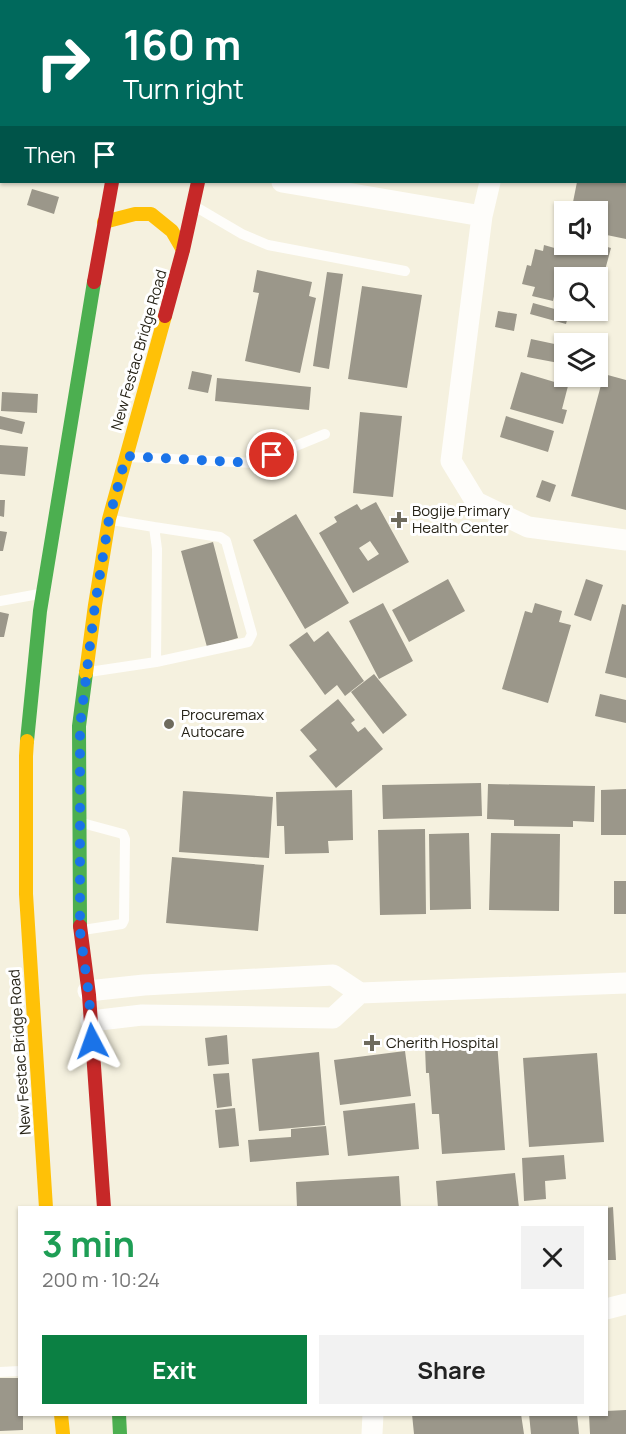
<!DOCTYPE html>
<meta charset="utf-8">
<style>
:root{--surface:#fff;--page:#f2f2f2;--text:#222;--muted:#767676;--accent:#0b8043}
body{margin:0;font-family:Manrope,sans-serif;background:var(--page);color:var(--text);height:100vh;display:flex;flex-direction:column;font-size:22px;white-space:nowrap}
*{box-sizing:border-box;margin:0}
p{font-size:20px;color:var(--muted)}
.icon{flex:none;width:33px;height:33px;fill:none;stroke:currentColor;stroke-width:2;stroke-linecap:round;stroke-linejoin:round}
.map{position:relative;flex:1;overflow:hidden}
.drawer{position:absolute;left:18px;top:1206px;width:590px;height:210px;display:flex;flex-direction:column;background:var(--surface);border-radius:0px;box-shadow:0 2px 4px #0004}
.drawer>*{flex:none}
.banner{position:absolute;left:0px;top:0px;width:627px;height:183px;box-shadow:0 2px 4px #0004;background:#00695c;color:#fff;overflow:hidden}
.fabs{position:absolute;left:554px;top:201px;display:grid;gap:12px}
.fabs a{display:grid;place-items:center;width:54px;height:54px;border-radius:0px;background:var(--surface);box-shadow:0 2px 4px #0004;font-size:30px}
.pin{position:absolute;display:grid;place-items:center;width:51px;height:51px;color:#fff;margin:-26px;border:3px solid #fff;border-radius:50%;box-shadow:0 2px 6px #0007}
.me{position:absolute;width:66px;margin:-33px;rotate:356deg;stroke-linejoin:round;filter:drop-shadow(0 0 4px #0008)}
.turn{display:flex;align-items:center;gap:21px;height:126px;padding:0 24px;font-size:27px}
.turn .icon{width:78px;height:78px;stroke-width:2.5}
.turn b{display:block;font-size:42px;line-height:51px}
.then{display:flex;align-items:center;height:57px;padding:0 24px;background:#0003;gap:12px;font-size:22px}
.round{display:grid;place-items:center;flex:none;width:63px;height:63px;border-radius:0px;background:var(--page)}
.overview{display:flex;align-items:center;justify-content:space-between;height:102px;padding:0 24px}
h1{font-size:36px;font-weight:700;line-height:45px;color:#1e9e55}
.primary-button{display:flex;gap:12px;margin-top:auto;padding:12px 24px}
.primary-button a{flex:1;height:69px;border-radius:0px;background:var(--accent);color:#fff;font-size:24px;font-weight:700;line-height:69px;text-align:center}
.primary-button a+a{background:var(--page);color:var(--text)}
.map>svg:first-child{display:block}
.building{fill:#9b978a;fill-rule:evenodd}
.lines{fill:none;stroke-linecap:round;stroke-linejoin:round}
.lane{stroke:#fefdfa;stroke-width:10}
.street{stroke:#fefdfa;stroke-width:21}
.fast{stroke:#4caf50;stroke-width:14}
.slow{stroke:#ffc107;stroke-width:14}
.jam{stroke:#c62828;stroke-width:14}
.route{stroke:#1a73e8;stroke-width:10;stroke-dasharray:0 18}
.poi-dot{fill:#6e6b5d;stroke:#fff;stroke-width:2}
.labels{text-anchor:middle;stroke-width:6;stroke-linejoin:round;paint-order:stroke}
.street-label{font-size:15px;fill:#262317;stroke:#fff}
.poi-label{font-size:15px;fill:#262317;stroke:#fff;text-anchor:start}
</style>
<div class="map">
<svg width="626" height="1434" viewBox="0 0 626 1434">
<rect width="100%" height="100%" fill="#f5f1df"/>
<path class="building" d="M577 182H626V239L597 233V212H571Z
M32 189 59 197 54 214 27 205Z
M574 244H597L611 248 598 296 597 278H564V289L556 287 553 301 532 296 535 287 522 284 527 265 531 266 535 249 543 251 544 245 572 253Z
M257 270 312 282 309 296 316 298 300 373 245 361 259 293 253 292Z
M327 272 343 274 329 369 313 366Z
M362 286 422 295 407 388 348 379Z
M533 303 569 313 566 324 530 314Z
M498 311 517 314 514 331 495 327Z
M531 339 564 346V364L527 357Z
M192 371 212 375 208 393 188 389Z
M521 372 568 386 562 409 567 410 563 424 510 409Z
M604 374 626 380V510L571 496Z
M217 378 311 387 309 410 215 401Z
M2 392 38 394 37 413 1 411Z
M360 412 402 416 393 497 353 493Z
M0 416 25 422 22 434 0 429Z
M506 416 554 431 548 452 500 437Z
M0 445 28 447 25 476 0 474Z
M542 480 556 485 550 502 536 497Z
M0 500H5L4 517 0 516Z
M376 502 409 562 353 593 319 533 337 522 334 517 357 504 361 510ZM370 541 379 554 368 561 359 548Z
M296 514 349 603 305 629 253 540Z
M0 531 7 532 3 551H0Z
M213 542 238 638 207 647 181 551Z
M448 579 465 611 409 642 392 610Z
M586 579 603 585 591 621 574 615Z
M383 603 413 661 379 679 349 621Z
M535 603 562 611 559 622 571 625 548 703 502 689 525 611 532 613Z
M622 604 626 605V678L605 673Z
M0 612 9 614 4 637H0Z
M328 631 364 681 345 696 337 685 325 695 289 645 307 632 314 642Z
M374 674 407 715 383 734 351 692Z
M600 694 626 700V723L595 716Z
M338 699 355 720 351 723 358 732 365 727 383 749 336 788 309 756 317 750 300 730Z
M481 783 482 816 383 819 382 785Z
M488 784 595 786 594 822 573 821V827L514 826V820L487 819Z
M626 789V835H601V790Z
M352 790 353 840 328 841 329 853 285 854 284 826H277L276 792Z
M183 791 273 797 269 858 179 852Z
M425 829 426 914 380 915 378 830Z
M469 833 471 909 430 910 429 834Z
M491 833 560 834 559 911 489 910Z
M172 857 264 865 258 931 166 923Z
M614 881H626V914H614Z
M227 1035 229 1064 208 1066 205 1038Z
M497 1041 505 1150 442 1154 439 1114H432L429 1073H426L425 1047Z
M405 1051 411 1096 340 1105 334 1060Z
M319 1052 325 1125 259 1131 252 1059Z
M597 1053 604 1142 529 1147 523 1058Z
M229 1073 232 1106 217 1108 213 1074Z
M415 1103 419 1149 348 1156 343 1111Z
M235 1108 239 1146 219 1148 215 1110Z
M326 1126 329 1155 250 1162 248 1140 291 1137V1129Z
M564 1155 566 1179 545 1181 546 1199 524 1201 522 1158Z
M515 1173 519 1208H438L436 1181Z
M399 1176 401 1208H297L296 1182Z
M613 1207 616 1260H606V1208Z
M0 1378H20V1414H23V1430L0 1431Z
M626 1410V1434H590L589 1414H606V1411Z
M412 1414H521L524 1434H414Z
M529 1414H577L579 1434H531Z"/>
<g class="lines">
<path class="lane" d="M196 207 242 234 268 245 405 271
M129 457 254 463 325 434
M154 527 220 537 226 541 252 634 248 642 156 662
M0 601 39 594
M89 672 156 662 157 549 154 527 112 520
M82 823 123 834 125 839 124 920 122 924 83 930
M0 1372 20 1371"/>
<path class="street" d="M528 2V0
M282 182 482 216
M490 182 482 216 451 461 476 502 528 527 626 540
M88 991 144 985 333 975 360 993 626 983
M91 1021 142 1015 333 1018 360 993
M606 1309 626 1304
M372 1434 373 1414"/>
<path class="fast" d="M157 0V2
M27 741 40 611 94 282
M80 926 79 726 86 673
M119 1414 120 1434"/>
<path class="slow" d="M226 0V2
M104 222 135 214H151L172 231 183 250
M86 673 95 605 109 519 165 316
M27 741 26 756V894L46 1208
M61 1414 63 1434"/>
<path class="jam" d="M94 282 112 182
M165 316 183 250 198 182
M80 926 89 995 104 1208"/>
</g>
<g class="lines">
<path class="route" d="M92 1041 89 996 80 931V726L95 605 109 519 126 456 254 463 272 455"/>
</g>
<g class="poi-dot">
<path d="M396 511h6v6h6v6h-6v6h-6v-6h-6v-6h6z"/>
<circle cx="169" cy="724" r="6"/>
<path d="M369 1034h6v6h6v6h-6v6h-6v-6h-6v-6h6z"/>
</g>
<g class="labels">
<g class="street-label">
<text transform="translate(139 350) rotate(-74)" y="5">New Festac Bridge Road</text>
<text transform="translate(20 1052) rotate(-94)" y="5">New Festac Bridge Road</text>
</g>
<g class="poi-label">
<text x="412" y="516">Bogije Primary<tspan x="412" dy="17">Health Center</tspan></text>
<text x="181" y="720">Procuremax<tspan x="181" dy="17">Autocare</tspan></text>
<text x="386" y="1048">Cherith Hospital</text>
</g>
</g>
</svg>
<div class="fabs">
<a><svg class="icon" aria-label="sound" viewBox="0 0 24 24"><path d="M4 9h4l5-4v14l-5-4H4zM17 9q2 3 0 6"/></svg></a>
<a><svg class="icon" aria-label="search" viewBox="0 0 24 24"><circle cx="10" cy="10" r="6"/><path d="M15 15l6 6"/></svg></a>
<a><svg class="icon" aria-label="layers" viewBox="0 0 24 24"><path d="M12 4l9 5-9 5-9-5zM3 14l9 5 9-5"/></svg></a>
</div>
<div class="pin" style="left:272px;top:455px;background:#d93025"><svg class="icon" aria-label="arrive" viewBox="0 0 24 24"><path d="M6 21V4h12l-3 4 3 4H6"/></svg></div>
<svg class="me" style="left:92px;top:1041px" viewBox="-20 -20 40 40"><path d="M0-17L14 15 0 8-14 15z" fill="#1a73e8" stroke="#fff" stroke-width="4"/></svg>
<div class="banner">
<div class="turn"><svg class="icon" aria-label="right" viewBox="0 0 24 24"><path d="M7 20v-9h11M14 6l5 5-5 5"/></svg><div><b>160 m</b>Turn right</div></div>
<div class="then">Then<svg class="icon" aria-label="arrive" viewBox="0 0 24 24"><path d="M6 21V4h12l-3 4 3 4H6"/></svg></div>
</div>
<section class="drawer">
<div class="overview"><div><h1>3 min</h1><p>200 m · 10:24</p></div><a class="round"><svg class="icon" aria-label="close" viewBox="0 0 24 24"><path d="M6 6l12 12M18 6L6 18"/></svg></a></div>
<div class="primary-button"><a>Exit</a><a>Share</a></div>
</section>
</div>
